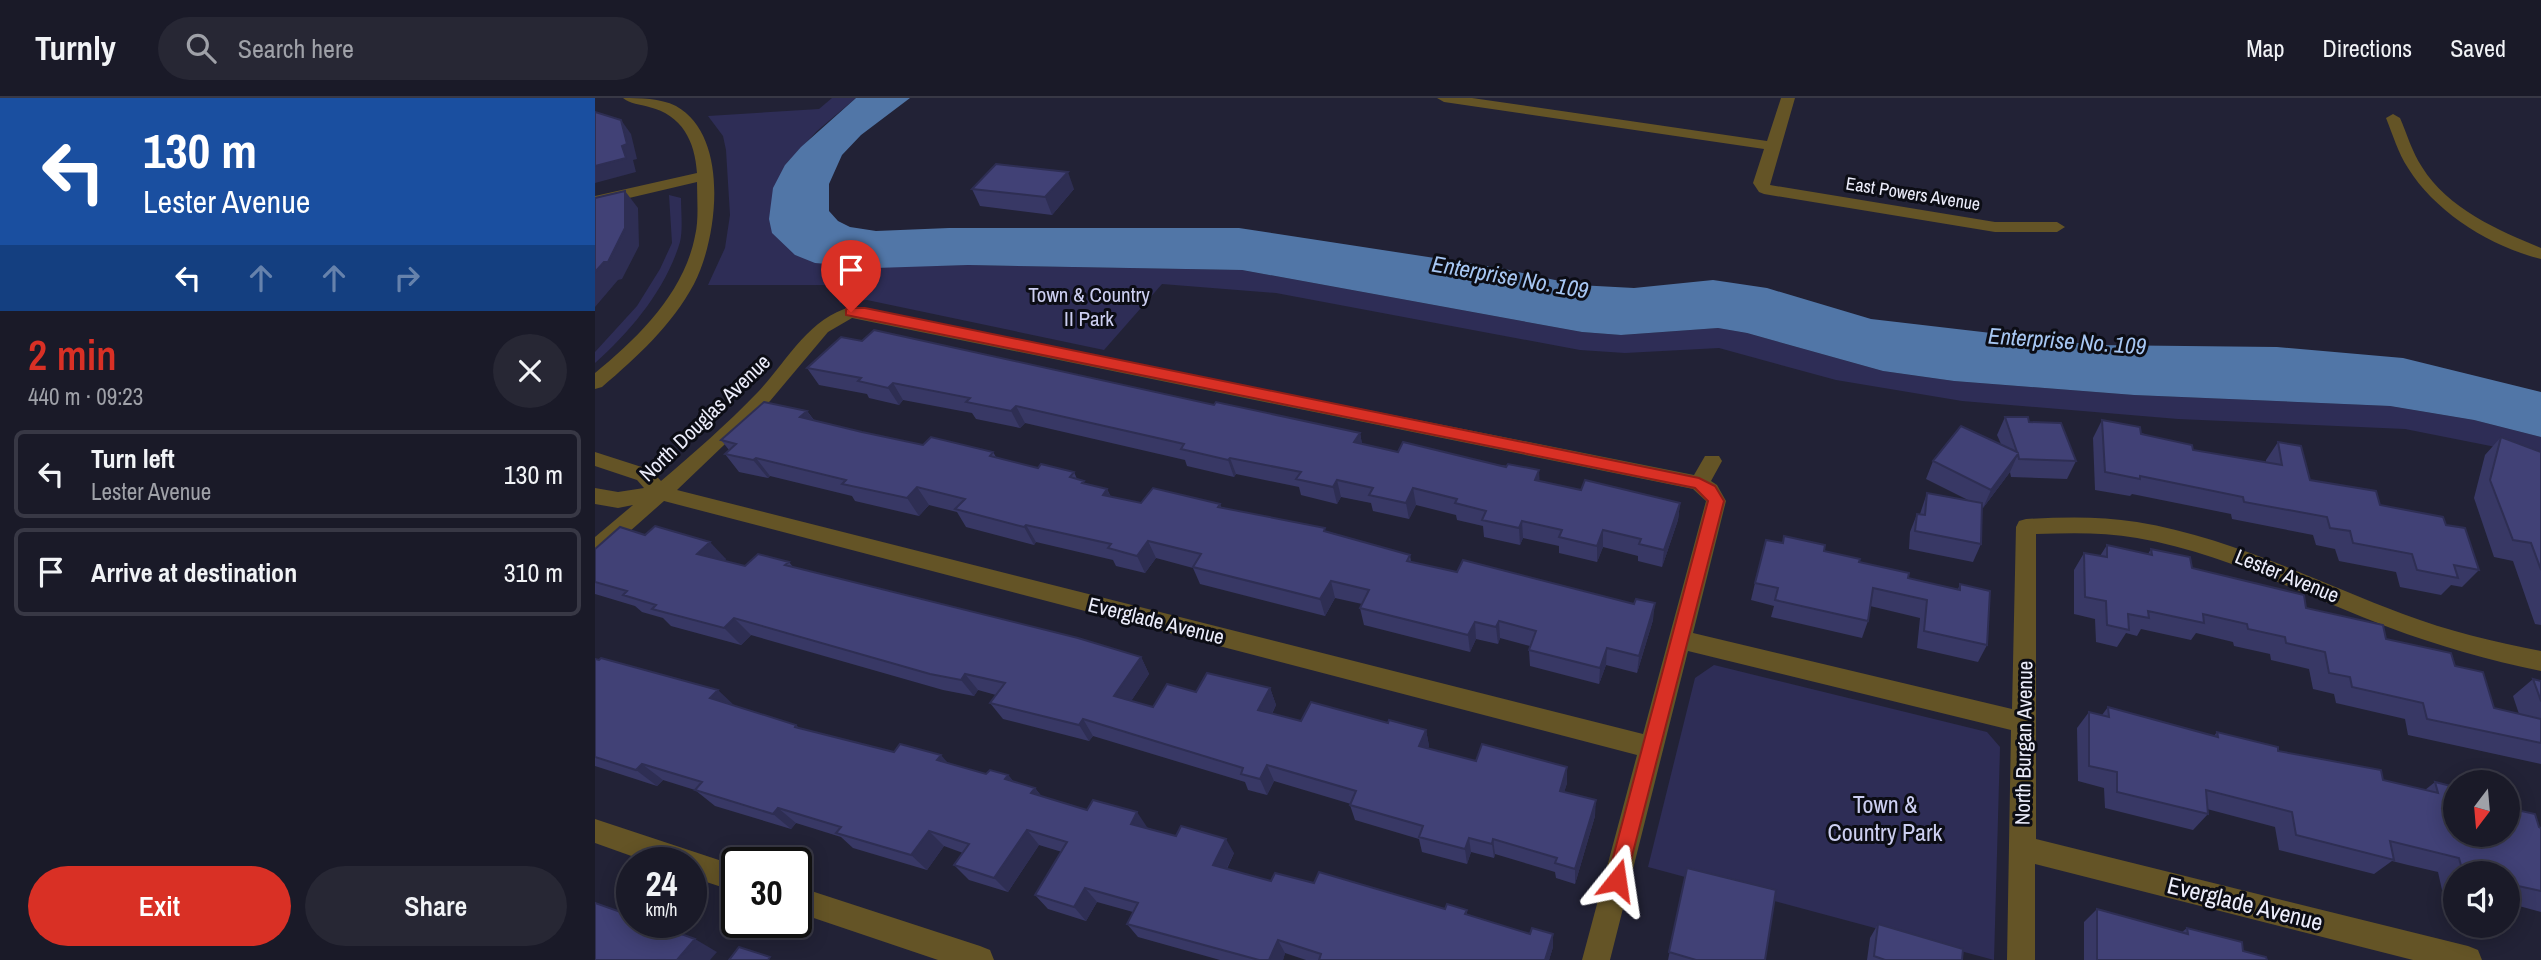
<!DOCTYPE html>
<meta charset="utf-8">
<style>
:root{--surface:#1a1a28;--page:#272734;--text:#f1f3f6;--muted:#9fa1a8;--line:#383845;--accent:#d93025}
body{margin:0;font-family:"Archivo Narrow",sans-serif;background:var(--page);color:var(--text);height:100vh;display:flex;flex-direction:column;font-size:26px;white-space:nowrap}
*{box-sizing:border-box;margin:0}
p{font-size:23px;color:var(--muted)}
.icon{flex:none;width:38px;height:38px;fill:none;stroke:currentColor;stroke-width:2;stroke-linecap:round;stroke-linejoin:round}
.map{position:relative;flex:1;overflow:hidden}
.drawer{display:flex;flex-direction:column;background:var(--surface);width:595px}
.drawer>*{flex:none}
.hud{background:#1a4fa0;color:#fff;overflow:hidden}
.needle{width:46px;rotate:196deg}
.controls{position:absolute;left:1848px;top:672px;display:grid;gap:14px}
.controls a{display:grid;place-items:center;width:77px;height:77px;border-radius:50%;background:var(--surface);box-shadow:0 4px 18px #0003,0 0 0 2px var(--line);font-size:35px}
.speed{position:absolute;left:21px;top:749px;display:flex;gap:14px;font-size:35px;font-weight:700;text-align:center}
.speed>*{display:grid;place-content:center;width:91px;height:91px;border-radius:50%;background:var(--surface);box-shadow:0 4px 18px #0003,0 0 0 2px var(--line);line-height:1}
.speed small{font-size:18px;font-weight:400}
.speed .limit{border:4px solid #111;border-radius:10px;background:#fff;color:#111}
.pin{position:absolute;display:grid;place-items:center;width:60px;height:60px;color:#fff;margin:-72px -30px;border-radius:50% 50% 50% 0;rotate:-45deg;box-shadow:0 0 7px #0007}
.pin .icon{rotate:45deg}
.me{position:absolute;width:77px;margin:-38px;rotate:15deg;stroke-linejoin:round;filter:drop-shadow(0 0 5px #0008)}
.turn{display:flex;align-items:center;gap:24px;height:147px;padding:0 28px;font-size:32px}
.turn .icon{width:91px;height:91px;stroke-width:2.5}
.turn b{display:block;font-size:49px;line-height:60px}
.lanes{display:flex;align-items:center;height:66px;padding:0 28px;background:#0003;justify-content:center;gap:35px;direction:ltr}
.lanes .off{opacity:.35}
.round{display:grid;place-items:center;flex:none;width:74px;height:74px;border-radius:37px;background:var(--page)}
.overview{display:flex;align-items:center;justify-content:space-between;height:119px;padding:0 28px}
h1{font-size:42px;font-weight:600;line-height:52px;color:var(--accent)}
.primary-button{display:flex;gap:14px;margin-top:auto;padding:14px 28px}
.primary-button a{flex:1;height:80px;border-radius:42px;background:var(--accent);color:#fff;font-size:28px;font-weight:600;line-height:80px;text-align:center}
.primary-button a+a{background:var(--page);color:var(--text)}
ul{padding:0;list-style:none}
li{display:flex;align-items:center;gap:21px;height:88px;margin:0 14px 10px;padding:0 14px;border:4px solid var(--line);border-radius:10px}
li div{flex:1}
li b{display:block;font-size:26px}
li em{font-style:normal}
header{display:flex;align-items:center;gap:42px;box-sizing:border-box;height:98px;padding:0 35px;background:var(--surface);border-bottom:2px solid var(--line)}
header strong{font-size:33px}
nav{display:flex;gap:38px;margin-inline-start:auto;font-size:24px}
.search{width:490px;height:63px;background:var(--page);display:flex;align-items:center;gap:18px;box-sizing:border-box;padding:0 24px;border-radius:38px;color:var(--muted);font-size:26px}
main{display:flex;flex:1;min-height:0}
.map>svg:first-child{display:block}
.green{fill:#2e2d56}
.water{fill:#5176a7}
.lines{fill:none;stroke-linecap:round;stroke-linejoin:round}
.minor{fill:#645426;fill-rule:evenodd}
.wall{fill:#383865}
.shaded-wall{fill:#2e2e53}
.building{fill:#414176;stroke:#2e2e53;stroke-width:2}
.route{fill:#d93025;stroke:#8d1f18;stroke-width:2}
.labels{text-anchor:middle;stroke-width:6;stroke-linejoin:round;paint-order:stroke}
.far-street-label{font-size:18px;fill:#ecedfb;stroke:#0c0d15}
.park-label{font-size:21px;fill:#cdcff1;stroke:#0c0d15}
.street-label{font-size:21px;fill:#ecedfb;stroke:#0c0d15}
.water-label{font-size:23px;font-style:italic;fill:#a7c7f3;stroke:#0c0d15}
.near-park-label{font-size:24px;fill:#cdcff1;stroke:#0c0d15}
.near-street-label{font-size:24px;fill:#ecedfb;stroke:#0c0d15}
</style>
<header>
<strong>Turnly</strong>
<div class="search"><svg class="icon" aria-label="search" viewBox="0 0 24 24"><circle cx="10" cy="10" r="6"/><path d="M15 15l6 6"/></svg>Search here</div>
<nav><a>Map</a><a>Directions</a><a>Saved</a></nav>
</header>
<main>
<section class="drawer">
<div class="hud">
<div class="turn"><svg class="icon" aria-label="left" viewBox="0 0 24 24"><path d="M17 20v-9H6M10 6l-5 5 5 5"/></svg><div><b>130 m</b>Lester Avenue</div></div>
<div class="lanes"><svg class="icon" aria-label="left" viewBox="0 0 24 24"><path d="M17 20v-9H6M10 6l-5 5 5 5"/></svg><svg class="icon off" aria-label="ahead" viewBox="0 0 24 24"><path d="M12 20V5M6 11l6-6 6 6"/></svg><svg class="icon off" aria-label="ahead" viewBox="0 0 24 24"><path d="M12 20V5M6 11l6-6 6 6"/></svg><svg class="icon off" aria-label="right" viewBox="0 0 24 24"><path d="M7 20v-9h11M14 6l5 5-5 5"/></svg></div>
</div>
<div class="overview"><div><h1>2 min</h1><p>440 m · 09:23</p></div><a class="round"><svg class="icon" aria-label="close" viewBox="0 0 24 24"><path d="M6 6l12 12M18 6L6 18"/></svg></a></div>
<ul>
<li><svg class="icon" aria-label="left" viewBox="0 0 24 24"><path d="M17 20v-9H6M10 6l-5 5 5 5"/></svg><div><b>Turn left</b><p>Lester Avenue</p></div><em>130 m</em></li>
<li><svg class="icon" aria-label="arrive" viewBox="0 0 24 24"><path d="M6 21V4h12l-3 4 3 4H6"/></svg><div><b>Arrive at destination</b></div><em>310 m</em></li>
</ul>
<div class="primary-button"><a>Exit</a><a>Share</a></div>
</section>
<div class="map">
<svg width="1946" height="862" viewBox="0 0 1946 862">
<rect width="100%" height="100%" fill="#222236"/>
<path class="green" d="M237 0H261L222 33 190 67 200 157 241 169 373 167 647 172 987 234 1026 237 1123 230 1152 235 1288 273 1359 283 1539 297 1795 308 1879 322 1946 339V358L1810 331 1583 321 1367 303 1241 282 1124 250 1030 255 985 252 681 195 567 186 509 252 272 202 245 205 236 187H113L130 150 135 117 131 52 128 38 113 18 224 11Z
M74 97 86 100C86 114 88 131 85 144 71 191 36 233 0 265V254L42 208 65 171 77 145Z
M1119 567 1392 634 1405 649 1399 862 1053 769 1100 580Z"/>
<path class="water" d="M261 0H315L266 37 247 57 234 86V113L243 123 255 129 281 133 354 130H644L905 170 983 187 1039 190 1118 182 1172 190 1276 221 1499 247 1682 249 1808 260 1946 294V339L1879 322 1795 308 1539 297 1359 283 1288 273 1152 235 1123 230 1026 237 987 234 647 172 373 167 280 170 220 165 200 157 177 135 174 121 178 90 190 67 206 49Z"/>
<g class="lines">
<path class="minor" d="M28 0C45 0 65 0 81 8 135 38 123 140 99 186 77 227 42 259 7 289L0 291V275C43 240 89 195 100 138 104 121 102 102 102 84L0 108V98L102 75C100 43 87 17 54 9 45 6 35 6 28 0Z
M842 0H877L1172 43 1186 0H1200L1175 87 1400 124H1462L1470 129 1462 134H1400L1169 96 1164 94 1158 85 1169 51 849 4Z
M1798 16 1805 20C1812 36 1817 54 1827 69 1853 111 1903 132 1946 150V161C1896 149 1840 114 1813 70 1803 55 1798 37 1791 20Z
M256 209 1099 377 1110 358H1124L1127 363 1116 383 1122 387 1131 403 1098 535 1417 611 1421 429 1424 423 1431 421C1468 419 1505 418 1542 424 1635 439 1721 483 1808 516 1853 533 1899 544 1946 553V573C1893 562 1843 548 1793 529 1710 498 1630 455 1542 440 1509 434 1475 435 1441 436V741L1873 848 1883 852 1887 862H1818L1440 766V862H1412L1416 632 1093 553 1015 862H987L1042 657 69 403 8 457 0 459V439L38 407 23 410 0 406V390L23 394 49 390 42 382 0 368V354L56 372 66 383C99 355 132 326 162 295 191 265 213 220 256 209ZM257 220 1098 391 1111 403 1048 636 82 392 175 303 233 234Z
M0 721 142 768V794L96 779V765H56L0 745Z
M201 788 385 848 395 852 399 862H343L201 814Z"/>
</g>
<path class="wall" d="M377 91H479L457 117 385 108Z
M212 270 619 307 765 335 767 346 803 354 944 372V383L986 392 1085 405 1083 422 1067 469 1043 463V458L1008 449 1002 464 964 455V448L928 440 925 447 889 439 888 428 862 422 861 417 821 407 814 421 778 413 776 405 746 399 742 406 706 397 704 389 641 376 639 379 592 368 590 362 430 325 425 330 381 321 377 315 308 302 304 307 274 300 272 296 224 287Z
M212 313 219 322 267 334 328 347 398 354 401 359 443 370 479 374 482 381 491 386 512 391 516 399 546 405 625 406 626 409 731 433 815 457 816 464 1058 522 1042 575 1011 567 1004 586 935 568 934 552 935 548 905 540 903 546 881 541 875 554 769 527 765 510 767 506 740 500 730 518 605 486 598 470 561 460 550 475 521 468 518 462 441 444 439 447 371 429 362 414 334 407 324 418 260 403 257 398 175 378 173 380 144 374 130 356 134 352 126 342Z
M1410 319 1434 324 1481 363 1472 381 1416 379 1415 374 1388 410 1387 409 1386 446 1378 464 1314 451 1315 434 1322 416H1325L1332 395 1375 403 1331 381 1338 363 1406 346 1402 337Z
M1507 322 1598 352 1671 364V362L1683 344 1715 382 1785 407 1851 427 1884 472 1867 489 1856 487 1846 497 1805 489 1801 474 1744 463 1740 451 1721 447 1718 437 1637 421 1636 416 1537 396 1535 398 1500 392 1498 340Z
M1906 339 1946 354V527L1940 526 1918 463 1899 459 1879 400 1890 357Z
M50 437 131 461 129 463 150 468 194 464 198 469 546 559 554 576 536 603 558 609 601 594 675 590 681 607 677 616 706 623 793 625 831 632 834 648 833 650 881 663 972 669V685L969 694 1000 718 980 786 961 780 960 774 900 756 899 760 876 754 872 766 827 754 824 741 760 722 755 707 756 706 679 683 672 697 653 692 650 684 498 638 494 643 408 621 395 605 401 597 383 592 379 598 348 592 156 537 146 547 76 528 68 520 47 514 40 508 0 496V451Z
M1187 445 1229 453 1313 480 1363 491 1365 486 1392 547 1383 564 1322 550 1325 520 1275 508 1273 523 1267 540 1176 519 1179 508 1156 502 1160 485Z
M1512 447 1553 456 1556 451 1597 470 1711 510 1860 568 1899 610 1924 616 1918 598 1938 581 1946 604V666L1813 637 1810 621 1741 605 1739 596 1718 591 1714 571 1676 562 1675 556 1639 548 1638 544 1601 535 1596 542 1546 531 1542 538 1531 535 1522 549 1501 544 1500 521 1479 516V472L1489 455 1505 458Z
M0 561 141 608 201 627 205 631 299 654 353 665 391 676 413 677 419 684 440 690 447 699 639 755 632 771 676 783 719 785 850 811 872 812V817L935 836H958V849L954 862H711L690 855 688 862H625L543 839 532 826 538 814 502 804 491 823 453 811 440 797 467 754 444 747 413 794 374 782 359 767 368 755 349 748 332 772 258 750 246 739 201 725 196 731 120 708 100 692 68 682 62 688 0 668Z
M1513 609 1619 638 1622 634 1683 653 1788 682 1830 692 1840 684 1946 730V814L1913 805V775H1860V795L1847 792 1843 774 1813 767 1797 763 1779 776 1684 752 1680 729 1612 711 1613 716 1598 732 1510 710 1509 690 1483 683 1482 630 1494 614 1507 617Z
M1092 770 1170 862H1073Z
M1502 811 1587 834 1592 830 1672 862H1489V824Z
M1283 826 1367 862H1272L1275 840Z"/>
<path class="shaded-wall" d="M26 22 36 36 42 61 38 62 41 74 0 85V68L27 48Z
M473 74 479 91 457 117 450 99Z
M30 93 43 110 44 148 27 181 23 182 0 209V174Z
M298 285 308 302 304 307 293 290Z
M421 308 430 325 425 330 416 313Z
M212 313 225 331 205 319Z
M765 335 768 352 759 344Z
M1423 356 1415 374 1388 410 1396 392Z
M161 360 175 378 173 380 158 362Z
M635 360 641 376 639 379 633 362Z
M944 372 945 389 940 382Z
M742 382 746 399 742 406 738 389Z
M322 389 334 407 324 418 312 400Z
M818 390 821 407 814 421 811 405Z
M512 391 520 409 508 397Z
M1085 405 1083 422 1067 469 1069 452Z
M927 423 928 440 925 447 924 430Z
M431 427 441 444 439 447 429 429Z
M1008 432V449L1002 464V448Z
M553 443 561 460 550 475 542 458Z
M115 444 131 461 118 473 102 456Z
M736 483 740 500 730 518 725 501Z
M1060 505 1058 522 1042 575 1044 558Z
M139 520 156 537 146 547 129 530Z
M904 523 905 540 903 546 901 529Z
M880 524 881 541 875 554 873 537Z
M1012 550 1011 567 1004 586 1005 570Z
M546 559 554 576 529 614 519 598Z
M370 576 383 592 379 598 366 582Z
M675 590 681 607 670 629 663 612Z
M123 592 141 609 115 600Z
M488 621 498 638 494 643 484 627Z
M831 632 834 648 828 664 824 648Z
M346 657 360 673 342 662Z
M47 666 68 682 62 688 41 672Z
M672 667 679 683 672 697 665 681Z
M972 669V685L965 708V693Z
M413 677 426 692 410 681Z
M440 690 452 705 436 695Z
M1001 702 1000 718 980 786V771Z
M183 710 201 725 196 731 178 716Z
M542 714 552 729 546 741 536 726Z
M432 732 444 747 413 794 399 780Z
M334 733 349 748 332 772 316 757Z
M874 740 876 754 872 766 870 751Z
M631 741 639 755 626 782 618 767Z
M898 741 900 756 899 760 897 746Z
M490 790 502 804 491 823 479 809Z
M958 836V849L954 862H950Z
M100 841 122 854 115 862H82Z
M683 842 690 855 688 862H674Z"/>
<path class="building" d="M0 14 26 22 32 46 27 48 31 60 0 68Z
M401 66 473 74 450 99 377 91Z
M30 93V130L13 164H9L0 174V100Z
M279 232 619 307 621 304 765 335 759 344 803 354 808 344 911 369 913 366 944 372 940 382 986 392 990 382 1085 405 1069 452 1044 446 1046 441 1008 432 1002 448 964 439 967 432 927 423 924 430 887 422 891 413 860 405 862 401 818 390 811 405 774 397 778 390 742 382 738 389 701 381 706 374 635 360 633 362 586 351 589 346 421 308 416 313 371 304 375 300 298 285 293 290 263 283 266 280 212 270 246 239 267 243Z
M169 304 212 313 205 319 267 334 328 347 336 339 398 354 395 358 443 370 446 366 479 374 475 379 489 383 487 385 512 391 508 397 546 405 558 390 625 406 623 409 730 430 729 433 815 457 812 463 862 474 868 462 1039 506 1041 501 1060 505 1044 558 1012 550 1005 570 934 552 941 533 904 523 901 529 880 524 873 537 765 510 774 492 736 483 725 501 598 469 606 456 553 443 542 458 513 450 516 446 431 427 429 429 360 411 370 401 322 389 312 400 247 386 251 382 161 360 158 362 130 356 141 346 126 342Z
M1410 319H1433L1434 324 1466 325 1481 363 1424 361 1423 356 1396 392 1338 363 1366 328 1422 354Z
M1507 322 1545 329 1546 336 1597 347 1598 352 1687 367 1683 344 1706 348 1715 382 1781 393 1785 407 1848 419 1851 427 1870 430 1884 472 1859 467 1863 480 1822 472 1817 456 1758 445 1755 433 1735 430 1732 419 1649 404 1648 399 1545 378V381L1510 374Z
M1906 339 1946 354V472L1936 445 1918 442 1895 382Z
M1332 395 1387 405 1386 446 1320 433 1322 416 1330 417Z
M60 428 115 444 102 456 150 468 163 456 194 464 190 467 483 540 546 559 519 598 558 609 572 586 601 594 612 575 675 590 663 612 706 623 716 604 793 625 794 622 831 632 824 648 881 663 887 646 972 669 965 693 1001 702 980 771 960 765 962 760 898 741 897 746 874 740 870 751 824 739 828 728 755 707 761 693 672 667 665 681 646 676 648 670 488 621 484 627 395 605 410 585 370 576 366 582 335 576 139 520 129 530 57 511 61 507 28 497 32 493 0 484V451L25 429 50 437Z
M1189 438 1230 447 1229 453 1265 461 1264 464 1314 475 1313 480 1365 492V486L1395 493 1392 547 1329 533 1332 502 1278 490 1273 523 1180 502 1183 490 1160 485 1171 442 1188 445Z
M1512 447 1557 457 1556 451 1595 459 1597 470 1709 497 1711 510 1788 527 1791 541 1856 555 1860 568 1888 574 1899 610 1946 621V645L1832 621 1828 605 1757 589 1755 579 1734 575 1730 554 1691 545 1690 539 1653 531 1652 526 1608 516 1609 525 1553 513 1554 520 1533 516 1534 532 1512 527 1511 503 1490 499 1489 455 1512 459Z
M6 560 123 592 115 600 201 627 200 629 299 654 305 646 346 657 342 662 391 676 395 672 413 677 410 681 440 690 436 695 492 712 498 702 542 714 536 726 581 738 586 728 631 741 618 767 676 783 680 775 719 785 724 774 850 811 852 806 872 812 870 816 935 836 937 830 958 836 950 862H724L726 856 683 842 674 862H664L532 826 543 805 490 790 479 809 440 797 472 744 432 732 399 780 359 767 374 746 334 733 316 757 241 735 246 729 183 710 178 716 100 692 107 684 47 666 41 672 0 659V561L4 562Z
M1938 581 1946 583V603Z
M1513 609 1623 639 1622 634 1683 649V653L1786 672 1788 682 1843 695 1840 684 1860 689V737H1913V710L1940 716 1944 729 1946 730V793L1919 787 1920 791 1913 789V775H1868L1864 760 1795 743 1799 762 1701 737 1697 714 1611 692 1613 716 1522 694V674L1494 668V614L1514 619Z
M1092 770 1181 792 1170 862H1101L1074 854Z
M0 805 37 818V824H53L100 841 82 862H0Z
M1502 811 1593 836 1592 830 1647 844 1648 853 1671 859 1672 862H1502Z
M1283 826 1368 851 1367 862H1290L1279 858Z
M144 849 175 859 173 862H134Z"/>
<path class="route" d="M256 210H270L1104 380 1120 388 1129 403 1029 789 1022 792 1015 789 1012 782 1113 403 1100 390 251 217V211Z"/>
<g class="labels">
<g class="far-street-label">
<text transform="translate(1318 96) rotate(9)" y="6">East Powers Avenue</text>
</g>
<g class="park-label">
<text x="494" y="204">Town &amp; Country<tspan x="494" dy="24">II Park</tspan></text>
</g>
<g class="street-label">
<text transform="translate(110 320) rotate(-44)" y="7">North Douglas Avenue</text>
<text transform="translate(1692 478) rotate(22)" y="7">Lester Avenue</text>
<text transform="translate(561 523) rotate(14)" y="7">Everglade Avenue</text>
<text transform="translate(1429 645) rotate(-89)" y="7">North Burgan Avenue</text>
</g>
<g class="water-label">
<text transform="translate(915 179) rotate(10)" y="8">Enterprise No. 109</text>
<text transform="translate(1472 243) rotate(4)" y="8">Enterprise No. 109</text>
</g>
<g class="near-park-label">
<text x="1290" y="715">Town &amp;<tspan x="1290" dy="28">Country Park</tspan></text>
</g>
<g class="near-street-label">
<text transform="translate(1650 806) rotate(14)" y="8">Everglade Avenue</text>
</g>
</g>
</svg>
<div class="controls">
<a><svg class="needle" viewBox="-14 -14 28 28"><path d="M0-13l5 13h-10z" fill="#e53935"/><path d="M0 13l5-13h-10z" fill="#9fa1a8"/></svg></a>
<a><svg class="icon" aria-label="sound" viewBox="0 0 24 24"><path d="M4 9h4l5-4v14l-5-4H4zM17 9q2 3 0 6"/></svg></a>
</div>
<div class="speed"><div>24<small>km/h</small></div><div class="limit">30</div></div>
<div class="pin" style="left:256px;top:214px;background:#d93025"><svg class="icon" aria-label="arrive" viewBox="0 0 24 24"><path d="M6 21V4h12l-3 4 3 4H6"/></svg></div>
<svg class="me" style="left:1022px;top:782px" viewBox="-20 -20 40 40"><path d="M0-17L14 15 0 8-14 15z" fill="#d93025" stroke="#fff" stroke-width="4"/></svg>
</div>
</main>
